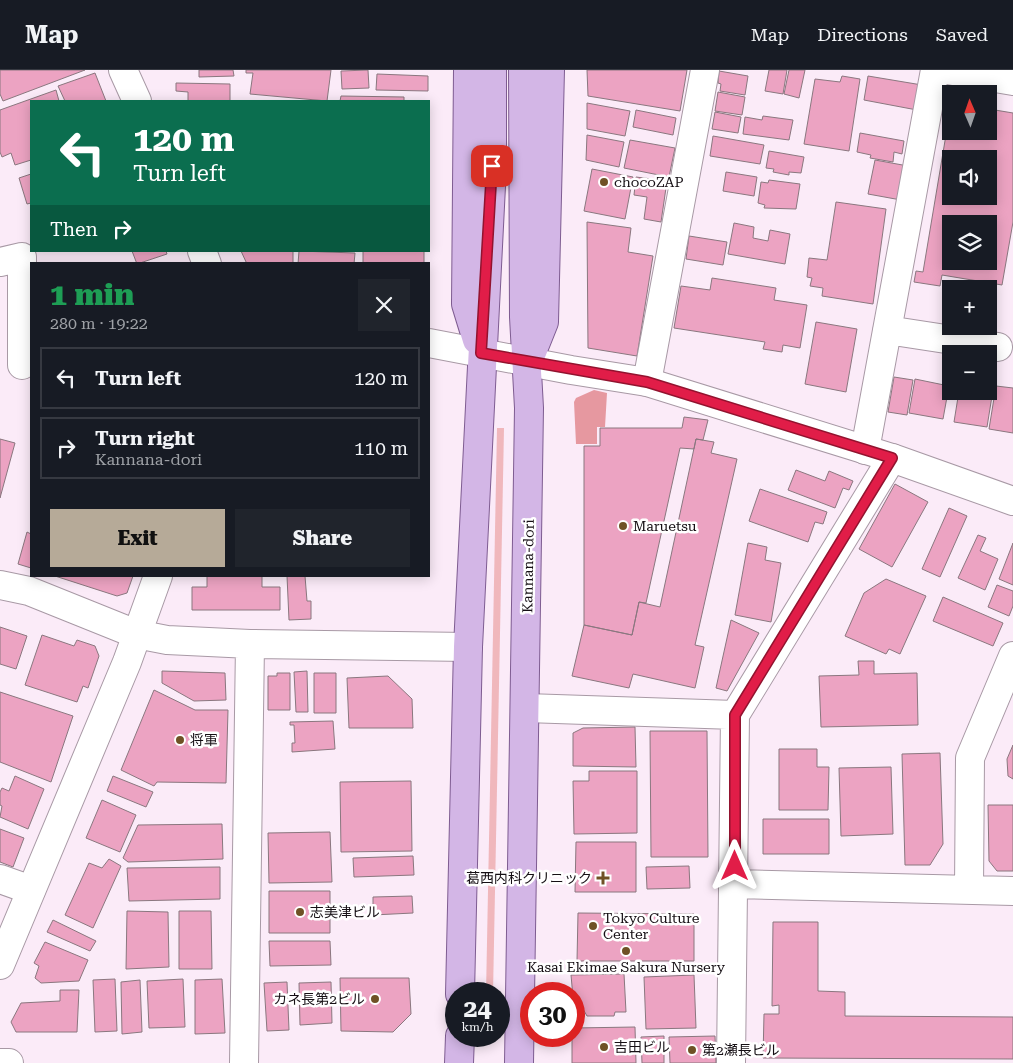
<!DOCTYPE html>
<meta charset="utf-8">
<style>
:root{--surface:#171b24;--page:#20242c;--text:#f1f3f6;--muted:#9ea1a6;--line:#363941;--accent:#b6aa98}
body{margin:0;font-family:"Roboto Serif","Noto Sans JP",serif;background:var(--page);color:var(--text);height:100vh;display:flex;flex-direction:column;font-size:19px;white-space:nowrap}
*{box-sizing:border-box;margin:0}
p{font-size:16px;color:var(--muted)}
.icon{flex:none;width:28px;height:28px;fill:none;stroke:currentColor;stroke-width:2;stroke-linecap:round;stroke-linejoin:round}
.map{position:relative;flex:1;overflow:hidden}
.side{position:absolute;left:30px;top:192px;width:400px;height:315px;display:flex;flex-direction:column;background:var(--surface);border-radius:0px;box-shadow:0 2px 12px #0003}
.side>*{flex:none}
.hud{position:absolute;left:30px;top:30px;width:400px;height:152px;border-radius:0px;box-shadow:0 2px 12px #0003;background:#0b6e4f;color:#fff;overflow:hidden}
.needle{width:32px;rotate:358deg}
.buttons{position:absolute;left:942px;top:15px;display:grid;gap:10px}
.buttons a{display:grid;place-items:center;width:55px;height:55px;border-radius:0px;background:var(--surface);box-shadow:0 2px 12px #0003;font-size:25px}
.speed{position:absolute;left:445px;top:912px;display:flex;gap:10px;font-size:25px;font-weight:700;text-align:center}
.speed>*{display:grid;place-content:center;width:65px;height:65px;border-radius:50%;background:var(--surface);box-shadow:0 2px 12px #0003;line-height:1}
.speed small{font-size:12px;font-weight:400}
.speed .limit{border:8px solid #d22;background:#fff;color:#111}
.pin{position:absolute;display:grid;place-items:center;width:42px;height:42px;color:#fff;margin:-21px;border-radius:10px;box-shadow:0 2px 8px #0006}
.me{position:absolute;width:55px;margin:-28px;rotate:0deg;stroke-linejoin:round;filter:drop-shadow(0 0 4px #0008)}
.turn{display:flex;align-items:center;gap:18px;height:105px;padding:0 20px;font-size:22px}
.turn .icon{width:65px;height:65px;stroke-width:2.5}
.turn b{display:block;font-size:35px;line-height:42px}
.then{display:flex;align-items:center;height:48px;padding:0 20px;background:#0003;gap:10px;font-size:19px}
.round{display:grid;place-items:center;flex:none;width:52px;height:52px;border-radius:0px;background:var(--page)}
.summary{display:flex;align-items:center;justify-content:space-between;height:85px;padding:0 20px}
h1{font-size:30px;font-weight:800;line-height:38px;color:#1e9e55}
.action{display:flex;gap:10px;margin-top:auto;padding:10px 20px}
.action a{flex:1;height:58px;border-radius:0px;background:var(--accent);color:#111;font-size:20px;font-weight:800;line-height:58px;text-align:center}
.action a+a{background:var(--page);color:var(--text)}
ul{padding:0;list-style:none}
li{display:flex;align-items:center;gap:15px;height:62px;margin:0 10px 8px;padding:0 10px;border:2px solid var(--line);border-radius:0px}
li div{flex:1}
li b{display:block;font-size:19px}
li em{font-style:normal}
header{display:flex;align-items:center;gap:30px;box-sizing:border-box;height:70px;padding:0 25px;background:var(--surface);border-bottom:1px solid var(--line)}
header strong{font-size:24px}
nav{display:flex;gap:28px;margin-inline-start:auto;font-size:18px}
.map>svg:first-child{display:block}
.green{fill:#f0b7bc}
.forest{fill:#e698a0}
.building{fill:#eca3c2;stroke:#8a777f;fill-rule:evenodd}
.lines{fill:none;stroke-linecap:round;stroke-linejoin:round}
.minor-casing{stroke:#a899a5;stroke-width:30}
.tertiary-casing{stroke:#a899a5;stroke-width:30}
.primary-casing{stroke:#7e5c91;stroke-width:30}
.minor{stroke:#fff;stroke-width:28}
.tertiary{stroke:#fff;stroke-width:28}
.primary{stroke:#d3b6e6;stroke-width:28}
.route-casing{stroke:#92132f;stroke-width:12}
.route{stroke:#e11d48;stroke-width:9}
.poi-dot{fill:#6f5125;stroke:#fff;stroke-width:2}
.labels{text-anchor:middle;stroke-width:5;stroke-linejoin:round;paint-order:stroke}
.poi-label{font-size:14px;fill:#150f14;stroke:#fff;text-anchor:start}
.street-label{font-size:14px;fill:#150f14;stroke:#fff}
</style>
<header>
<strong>Map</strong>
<nav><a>Map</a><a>Directions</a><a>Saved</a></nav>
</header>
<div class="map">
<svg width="1013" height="993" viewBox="0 0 1013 993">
<rect width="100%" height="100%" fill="#fbebf8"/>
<path class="green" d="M497 358H504L493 924H486Z"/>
<path class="forest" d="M594 320 607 323 605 357H597V374H576L574 332 576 328Z"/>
<path class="building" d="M0 0H85L3 31 0 24Z
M199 0H233L234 6 199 7Z
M246 0H331L327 31 250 24 253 3H246Z
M368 0 369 18 342 19 341 1Z
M587 0H687L680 41 588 26Z
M769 0H787L783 24 765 21Z
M789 0H805L799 28 784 24Z
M719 1 748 6 745 25 720 21 721 14 718 13Z
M95 3 106 31H65L58 16Z
M377 4 428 6V21L376 20Z
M842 6 860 9 849 81 804 74 815 9 840 12Z
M868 6 922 15 917 40 864 30Z
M176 13 230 14V31H188V22L176 21Z
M56 20 59 31H31V90L15 95 11 83 2 87 0 82V40Z
M718 22 745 27 742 45 715 41Z
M341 26 404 27V31H340Z
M587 33 630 41 625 66 587 59Z
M951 35V61H989V39L1013 43V152L1002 215 942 205 940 216 914 212 916 201 923 202ZM951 89H989V126H951ZM951 154H989V191H951Z
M636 40 676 48 673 65 633 57Z
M715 42 741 47 738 63 712 59Z
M763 46 793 50 789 70 743 64 745 47 762 50Z
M860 63 904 71 902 84 894 82 893 92 870 88 871 85 857 82Z
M587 65 624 72 619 97 586 90Z
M713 66 764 75 760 94 710 86Z
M630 70 675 78 669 107 624 98Z
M769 81 804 87 801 103 789 102V105L773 102 774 99 766 98Z
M875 90 908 96 901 130 868 124Z
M592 99 633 107 625 149 584 141Z
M726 102 757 107 754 126 723 121Z
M31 104V133L27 134 19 108Z
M636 107 667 111 661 152 644 149 647 127 634 125Z
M769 110 800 114 796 139 764 138 765 135 758 133 761 112 768 113Z
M836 132 886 139 873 234 822 226 823 218 810 216 812 208 807 207 809 188 827 190Z
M587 152 631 158 628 182 653 186 637 286 588 278Z
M734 153 754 157 753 168 768 171 770 160 790 164 785 194 728 184Z
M689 166 727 172 723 195 686 189Z
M132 181H166L167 184 137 194Z
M241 181H293V194H247Z
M299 181 355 183 354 194H298Z
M363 181H424V194H363Z
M712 208 776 218 774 230 807 235 800 278 783 275 782 282 763 279 765 272 674 258 681 216 710 220Z
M816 252 857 259 846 322 805 314Z
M894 307 913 310 907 345 888 342Z
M915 309 949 316 943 349 909 343Z
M996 316 1013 318V363L989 359Z
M959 321 992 326 987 357 954 352Z
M684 347 708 350 703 370 696 369 694 379 680 378 646 533 639 532 632 565 584 555V376H600V358H682Z
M0 369 15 373 0 428Z
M696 369 714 372 711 383 737 389 695 575 704 577 695 618 633 604 629 618 572 606 584 555 632 565 639 532 660 537Z
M796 400 825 411 829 401 853 411 849 420 843 418 835 438 788 420Z
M895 414 928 432 892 497 859 479Z
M760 419 827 442 823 454 815 452 808 472 749 451Z
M949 438 967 446 940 507 922 499Z
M27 462 31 464V498L18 494Z
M978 465 986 468 980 481 998 489 985 520 958 508Z
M748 473 767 477 765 490 781 493 771 552 735 545Z
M1013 473V515L999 509Z
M55 506H133L127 523 117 526Z
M207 506H262V517H280V540H192V517H207Z
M287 506H305L307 531H311V549L289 550Z
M886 509 926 526 900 584 889 579 886 584 845 566 864 523Z
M997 515 1013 521V536L1009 546 988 537Z
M943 527 1003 553 993 576 933 551Z
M731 550 759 563 727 621 716 618Z
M0 557 27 566 16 599 0 594Z
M42 565 74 576 77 570 95 576 99 586 88 618 83 616 77 632 25 615Z
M858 591H874V604L917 603 918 655 821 657 819 606 859 605Z
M162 601 225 603 226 630 194 631 162 613Z
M307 601 308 642H296L294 602Z
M277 603H290V640H268V606H277Z
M314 603H336V643H314Z
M388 606 412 629 413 658H349L347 608Z
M154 620 195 640H228L226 713 157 712 154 716 121 700Z
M0 622 73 646 51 712 0 692Z
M333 651 335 679 292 682V673H295L294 655H290V652Z
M635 657 636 697 573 696V663L583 658Z
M650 661H707L708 787H651Z
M1013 675V709L1008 706 1007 689Z
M779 679H817V697H829L828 740H779Z
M940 683 943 774 930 795H905L902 684Z
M891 697 893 764 841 766 839 698Z
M589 701H637V763L574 764 573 711H589Z
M15 706 44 719 28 759 0 747 2 736 0 735V722L2 718 9 721Z
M113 706 153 722 146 737 107 721Z
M411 711 412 781 341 782 340 712Z
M102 730 136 745 120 782 86 768Z
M988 735H1013V801H997L989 791Z
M763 749H829V784H763Z
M222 754 223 789 128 792 123 788 138 755Z
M0 759 24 768 13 797 0 792Z
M330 762 332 812 269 813 268 763Z
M576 772H636V822H575Z
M413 786 414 805 354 807 353 788Z
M109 789 121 796 93 858 65 845 89 793 102 798Z
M689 796 690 818 647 819 646 797Z
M220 797V829L129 831 127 798Z
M269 821H330V863H269Z
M412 826 413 843 373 845V827Z
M127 841 168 842 169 897 126 899Z
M179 841H211L212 899H179Z
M578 843 694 844V891H577Z
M53 850 96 871 90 881 47 862Z
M773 852H818V921L845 922V946L1013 947V989L763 988 764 944H779V935L772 936Z
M269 871H330L331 895 270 896Z
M45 872 88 890 79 911 41 913 35 908 39 896 34 893Z
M624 904 626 942H615L614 946H587L583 939 574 938 571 905Z
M694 905 696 958 646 959 644 907Z
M340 908H409L411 944 393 962 341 961Z
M115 909 117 961 95 962 93 910Z
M183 909 185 957 149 958 147 911Z
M222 909 225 963 195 964V910Z
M140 910 142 962 122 964 121 912Z
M287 912 289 960 267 961 264 913Z
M331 912 332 953 300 955 299 913Z
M60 920H79L77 962H16L11 952 21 933 60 931Z
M635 957 636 993H572V966H574V958Z
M664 966V993H642L641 967Z
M715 966 716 993H670L669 967Z"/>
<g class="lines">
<defs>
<path id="minor" d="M0 192 22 187V295
M887 260 998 277
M647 312 705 0
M865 380 935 0
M136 564 167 570 250 574 468 577
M526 638 735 645
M0 809 31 820
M735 814 1013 821
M969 819 970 688 1013 586
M0 993H9
M244 993 250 574
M731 993 735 645 892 388"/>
<path id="tertiary" d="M123 0 137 31
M947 0 1013 11
M202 181 207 194
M429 273 571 300 647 312 892 388 1013 431
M0 515 29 521 136 564
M0 895 127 592 158 506"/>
<path id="primary" d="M468 0 466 234 477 270
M530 287 544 252 550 0
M460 924 468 577 492 96V0
M459 993 460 966
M519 993 529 338 524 247 523 0"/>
</defs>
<use href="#minor" class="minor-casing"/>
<use href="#tertiary" class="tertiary-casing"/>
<use href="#primary" class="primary-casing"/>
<use href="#minor" class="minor"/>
<use href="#tertiary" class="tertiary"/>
<use href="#primary" class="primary"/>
</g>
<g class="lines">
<defs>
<path id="route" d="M492 96 481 283 647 312 892 388 735 645V796"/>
</defs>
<use href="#route" class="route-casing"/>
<use href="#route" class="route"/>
</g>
<g class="poi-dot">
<circle cx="604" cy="112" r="5"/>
<circle cx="623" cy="456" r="5"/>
<circle cx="180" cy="670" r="5"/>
<path d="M600.5 800.5h5v5h5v5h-5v5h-5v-5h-5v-5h5z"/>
<circle cx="300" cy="842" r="5"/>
<circle cx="593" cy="856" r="5"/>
<circle cx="626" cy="881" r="5"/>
<circle cx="375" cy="929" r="5"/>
<circle cx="604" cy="977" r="5"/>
<circle cx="692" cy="980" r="5"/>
</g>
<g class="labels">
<g class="poi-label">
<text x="614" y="117">chocoZAP</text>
<text x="633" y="461">Maruetsu</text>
<text x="190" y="675">将軍</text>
<text x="592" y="813" text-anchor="end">葛西内科クリニック</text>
<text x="310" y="847">志美津ビル</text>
<text x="603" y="853">Tokyo Culture<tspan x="603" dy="16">Center</tspan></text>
<text x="626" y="902" text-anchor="middle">Kasai Ekimae Sakura Nursery</text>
<text x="365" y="934" text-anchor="end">カネ長第2ビル</text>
<text x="614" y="982">吉田ビル</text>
<text x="702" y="985">第2瀬長ビル</text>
</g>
<g class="street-label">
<text transform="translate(528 496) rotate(-89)" y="5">Kannana-dori</text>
</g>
</g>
</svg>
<div class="buttons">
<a><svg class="needle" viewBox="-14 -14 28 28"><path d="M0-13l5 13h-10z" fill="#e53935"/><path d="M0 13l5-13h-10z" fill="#9ea1a6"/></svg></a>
<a><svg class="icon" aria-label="sound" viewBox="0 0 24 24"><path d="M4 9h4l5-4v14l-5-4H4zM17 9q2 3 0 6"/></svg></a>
<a><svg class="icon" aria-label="layers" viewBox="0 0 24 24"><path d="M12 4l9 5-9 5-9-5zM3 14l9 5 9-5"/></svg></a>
<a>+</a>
<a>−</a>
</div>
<div class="speed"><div>24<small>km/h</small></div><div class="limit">30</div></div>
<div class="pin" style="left:492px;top:96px;background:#d93025"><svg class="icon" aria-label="arrive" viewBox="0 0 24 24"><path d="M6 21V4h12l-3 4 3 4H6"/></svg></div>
<svg class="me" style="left:735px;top:796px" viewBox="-20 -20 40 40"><path d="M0-17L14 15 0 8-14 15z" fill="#e11d48" stroke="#fff" stroke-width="4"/></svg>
<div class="hud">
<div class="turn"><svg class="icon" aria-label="left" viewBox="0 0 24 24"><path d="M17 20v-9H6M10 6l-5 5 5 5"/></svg><div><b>120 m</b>Turn left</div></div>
<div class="then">Then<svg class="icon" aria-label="right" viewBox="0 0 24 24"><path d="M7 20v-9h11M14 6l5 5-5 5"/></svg></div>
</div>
<section class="side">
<div class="summary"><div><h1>1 min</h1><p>280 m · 19:22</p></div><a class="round"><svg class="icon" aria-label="close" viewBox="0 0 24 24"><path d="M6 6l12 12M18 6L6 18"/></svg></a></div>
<ul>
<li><svg class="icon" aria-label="left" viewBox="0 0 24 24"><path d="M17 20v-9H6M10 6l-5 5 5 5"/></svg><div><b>Turn left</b></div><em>120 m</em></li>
<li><svg class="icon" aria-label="right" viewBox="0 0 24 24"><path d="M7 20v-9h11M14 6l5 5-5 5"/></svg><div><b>Turn right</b><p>Kannana-dori</p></div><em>110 m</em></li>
</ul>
<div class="action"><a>Exit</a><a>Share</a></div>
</section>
</div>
